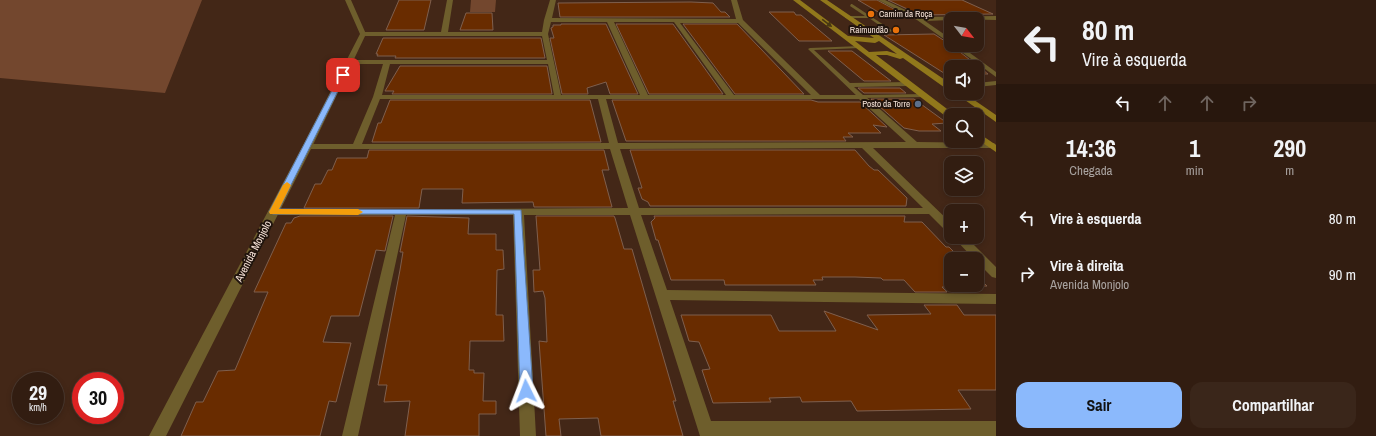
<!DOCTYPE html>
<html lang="pt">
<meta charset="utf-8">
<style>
:root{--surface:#321d11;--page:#3a261a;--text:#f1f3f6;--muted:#a8a29f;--line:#4d3b31;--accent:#8bb9fc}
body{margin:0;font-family:"Archivo Narrow",sans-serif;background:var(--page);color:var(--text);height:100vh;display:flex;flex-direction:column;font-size:15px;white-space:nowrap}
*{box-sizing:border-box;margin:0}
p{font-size:13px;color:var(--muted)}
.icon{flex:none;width:22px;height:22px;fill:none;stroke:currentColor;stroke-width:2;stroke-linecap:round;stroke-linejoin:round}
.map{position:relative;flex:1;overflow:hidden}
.details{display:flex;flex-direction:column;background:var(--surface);width:380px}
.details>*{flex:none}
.banner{background:#321d11;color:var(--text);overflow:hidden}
.needle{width:26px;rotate:121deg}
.tools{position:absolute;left:944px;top:12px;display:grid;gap:8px}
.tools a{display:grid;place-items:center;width:40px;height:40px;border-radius:8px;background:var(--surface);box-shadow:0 2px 6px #0003,0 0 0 1px var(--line);font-size:20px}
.speed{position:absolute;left:12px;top:372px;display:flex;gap:8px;font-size:20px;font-weight:700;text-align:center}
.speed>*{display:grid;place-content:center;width:52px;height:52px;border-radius:50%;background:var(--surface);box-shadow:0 2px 6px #0003,0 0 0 1px var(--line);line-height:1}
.speed small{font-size:10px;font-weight:400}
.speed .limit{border:6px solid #d22;background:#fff;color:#111}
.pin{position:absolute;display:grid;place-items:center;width:34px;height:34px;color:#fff;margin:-17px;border-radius:8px;box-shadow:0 2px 6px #0006}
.me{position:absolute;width:44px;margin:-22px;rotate:357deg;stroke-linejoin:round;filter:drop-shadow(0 0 3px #0008)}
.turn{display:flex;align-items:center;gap:14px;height:84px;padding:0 20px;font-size:18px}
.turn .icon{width:52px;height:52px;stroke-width:2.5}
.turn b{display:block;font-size:28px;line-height:34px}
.lanes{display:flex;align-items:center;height:38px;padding:0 20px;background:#0003;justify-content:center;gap:20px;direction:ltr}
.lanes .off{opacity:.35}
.eta{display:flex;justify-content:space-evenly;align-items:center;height:68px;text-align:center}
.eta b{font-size:24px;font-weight:700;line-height:28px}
.button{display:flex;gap:8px;margin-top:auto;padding:8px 20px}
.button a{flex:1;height:46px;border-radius:12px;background:var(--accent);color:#111;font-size:16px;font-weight:700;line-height:46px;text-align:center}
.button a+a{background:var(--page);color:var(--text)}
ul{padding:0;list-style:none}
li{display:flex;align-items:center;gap:12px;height:56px;padding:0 20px}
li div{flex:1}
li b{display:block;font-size:15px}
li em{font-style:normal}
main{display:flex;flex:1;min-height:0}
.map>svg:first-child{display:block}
.green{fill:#73472e}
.building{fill:#692c00;stroke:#7f5f4d}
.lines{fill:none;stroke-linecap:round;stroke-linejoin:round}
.service{fill:#6e5e2c;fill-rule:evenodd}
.minor{fill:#6e5e2c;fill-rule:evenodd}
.tertiary{fill:#6e5e2c;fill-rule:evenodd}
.secondary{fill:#91781b;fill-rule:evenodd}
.oneway{fill:#483712}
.route{fill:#8bb9fc;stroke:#5a78a4}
.slow{fill:#f59e0b}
.food-dot{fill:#e8710a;stroke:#20140d;stroke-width:1.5}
.service-dot{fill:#5c6f8a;stroke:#20140d;stroke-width:1.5}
.labels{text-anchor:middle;stroke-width:4;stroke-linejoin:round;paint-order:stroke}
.far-poi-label{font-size:9px;fill:#f6e3d8;stroke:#20140d;text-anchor:end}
.street-label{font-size:11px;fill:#f6e3d8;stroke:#20140d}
</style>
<main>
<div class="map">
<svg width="996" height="436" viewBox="0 0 996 436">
<rect width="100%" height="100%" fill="#432717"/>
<path class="green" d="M0 0H202L165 93 0 78Z
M471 0H496L495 12H470Z"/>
<path class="building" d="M399 0H431L424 30H386Z
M858 0H877L905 15 885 16Z
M888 0H962L993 14 920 15Z
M691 2 713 3 721 12H725L730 17H560L558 3Z
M769 12H794L796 15H801L832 41H799Z
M466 13H492L493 30H460Z
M561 24H606L638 94H610L606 82 587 88 588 94H562L550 38H554L551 28 553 27V25H561Z
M616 24H673L723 94H649Z
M683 24H737L804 94H735Z
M934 34 951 45 988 74H977V67H951V75H947L884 35Z
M383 38H541L545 58H395L396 56H377L378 54H376Z
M828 51H852L891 81H864Z
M400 66H547L552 94H392L394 91H385Z
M858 88H900L906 93H864Z
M871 99H914L947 123 932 124 941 131H919L904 128Z
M390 100H590L601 142H372L378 123H381Z
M612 100H811L818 102H860L887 127 873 125 881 133H848L853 137H843L846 141H626Z
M369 150H604L609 170H602L612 207H534L533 202 462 203 463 189H422L419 208H304L315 184H321L328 170H332L337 158H367Z
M630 150H855L869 166 874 170H878L907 198 906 206H650L648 202 642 199 638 188H642Z
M300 216H393L385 251 376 250 359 316H331L323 342 351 343 336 402 329 401 320 436H181L196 402H203L218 371 235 370 268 292H254L286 223H291L294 218Z
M407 216 469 218 468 234H496V250H503L504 269 497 270 496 315H503L504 341H470L469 370H474V373H484L483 401H496V414H479V436H405L410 401 384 402 387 385H378L400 270 403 252H400Z
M536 216H614L615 218 624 249H632L676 401H673L683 436H601L598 418 559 419 561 436H546L539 341 547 342 545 298 543 291 534 292 533 270H540Z
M654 216H905L904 222H922L946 247H949L961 259H951V285H977V276L987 286 942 287 947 292H915L904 280H883L881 278 855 277H822L823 280H813L816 285H725L724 280H671L658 240H656L651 222 655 218Z
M924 305H957L964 315H996V390H958L971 409 857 411 851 401 802 402 800 397 769 398 771 402 713 403 702 370 710 369 699 342 689 341 681 315H771L779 331H836L824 311 878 330 867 315 931 314Z"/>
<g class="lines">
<path class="service" d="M851 4H852L893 31 889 32 869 18H845V17L847 16H865L850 6Z
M861 46V47L859 48 814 50 850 83 908 82 911 84 908 86 854 87 863 95 925 94 928 96 927 97 859 98 808 49 810 48Z"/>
<path class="minor" d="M447 0H453L448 32H542L544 20 550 0H556L552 18 736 19 731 0H737L743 20 820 95H864L917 142 994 143 996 145 991 148H873L951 223V233L947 232 929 214 641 215 667 290 996 294V304L670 300 711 421H996V436H700L630 215H524L536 436H520L513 215H406L358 436H342L395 215H273L269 214 268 212 269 210 628 208 610 149H304L302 147 307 144H353L373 97 383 64H347V60H547L542 36H363L360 34 363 32H441ZM551 22H607L640 95H561L548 34ZM614 22H674L726 95H648ZM680 23H738L811 95H734ZM390 64H548L554 95H382ZM380 99H598L609 143 362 144ZM606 99H859L906 142 618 143ZM862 148 923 208H639L620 149Z
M878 0H885L920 17 996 16V20L951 19V20L925 21 951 39V44L917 20Z
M952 45H959L996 72V77Z
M996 81V85L977 87V83Z
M953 237H966L996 267V278L992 277 977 262V259H974Z"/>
<path class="tertiary" d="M345 0H351L366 34 312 147 166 436H149L302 147 360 34Z"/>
<path class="secondary" d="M793 0H800L848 36 874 38 820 0H827L951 84V90H948L903 58 900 59 887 55H876L955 115H951V119L948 118ZM855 41 875 43 879 41 897 54 887 51 869 52Z
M955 93H964L996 115V122Z
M977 132 996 145V152L977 139Z"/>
</g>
<defs><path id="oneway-solid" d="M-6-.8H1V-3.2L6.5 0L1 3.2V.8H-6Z"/></defs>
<use class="oneway" href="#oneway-solid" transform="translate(827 23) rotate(37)"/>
<path class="route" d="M343 73 346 75 279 209 521 210 533 391 531 395 526 397 522 395 520 391 514 214H273L269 212 340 75Z"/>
<path class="slow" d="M287 182 291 185 279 209H358L363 212 358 215 270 214 269 212 283 185Z"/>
<g class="food-dot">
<circle cx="871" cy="14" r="4"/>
<circle cx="896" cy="30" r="4"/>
</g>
<circle class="service-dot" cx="918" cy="104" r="4"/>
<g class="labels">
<g class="far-poi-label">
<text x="879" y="17" text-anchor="start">Camim da Roça</text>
<text x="888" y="33">Raimundão</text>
<text x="910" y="107">Posto da Torre</text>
</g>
<g class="street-label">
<text transform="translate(253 251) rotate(-63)" y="4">Avenida Monjolo</text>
</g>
</g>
</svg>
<div class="tools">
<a><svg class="needle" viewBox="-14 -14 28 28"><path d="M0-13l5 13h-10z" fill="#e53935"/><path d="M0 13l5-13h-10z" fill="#a8a29f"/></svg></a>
<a><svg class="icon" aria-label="sound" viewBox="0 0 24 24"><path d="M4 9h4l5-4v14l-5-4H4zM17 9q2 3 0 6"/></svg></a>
<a><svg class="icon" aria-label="search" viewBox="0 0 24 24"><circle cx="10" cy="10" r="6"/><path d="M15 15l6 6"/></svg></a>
<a><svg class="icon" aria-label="layers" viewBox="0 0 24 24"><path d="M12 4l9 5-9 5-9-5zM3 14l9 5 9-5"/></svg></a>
<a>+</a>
<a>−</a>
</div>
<div class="speed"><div>29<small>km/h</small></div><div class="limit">30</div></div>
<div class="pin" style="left:343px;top:75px;background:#d93025"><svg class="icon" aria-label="arrive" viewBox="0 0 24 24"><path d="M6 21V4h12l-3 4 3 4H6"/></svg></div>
<svg class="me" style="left:526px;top:391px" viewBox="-20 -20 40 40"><path d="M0-17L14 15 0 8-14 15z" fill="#8bb9fc" stroke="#fff" stroke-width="4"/></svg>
</div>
<section class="details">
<div class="banner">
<div class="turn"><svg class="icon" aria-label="left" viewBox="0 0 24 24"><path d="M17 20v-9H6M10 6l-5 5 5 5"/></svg><div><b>80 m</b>Vire à esquerda</div></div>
<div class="lanes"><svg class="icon" aria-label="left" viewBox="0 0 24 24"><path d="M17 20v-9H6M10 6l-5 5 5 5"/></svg><svg class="icon off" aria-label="ahead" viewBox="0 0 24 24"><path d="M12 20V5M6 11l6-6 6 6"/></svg><svg class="icon off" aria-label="ahead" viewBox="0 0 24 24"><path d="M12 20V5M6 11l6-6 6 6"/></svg><svg class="icon off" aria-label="right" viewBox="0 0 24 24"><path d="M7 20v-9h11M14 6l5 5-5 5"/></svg></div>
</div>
<div class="eta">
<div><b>14:36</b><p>Chegada</p></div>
<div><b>1</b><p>min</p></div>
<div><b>290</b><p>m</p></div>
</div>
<ul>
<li><svg class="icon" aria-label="left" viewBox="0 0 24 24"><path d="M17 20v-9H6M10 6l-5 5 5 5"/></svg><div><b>Vire à esquerda</b></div><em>80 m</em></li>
<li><svg class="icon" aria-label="right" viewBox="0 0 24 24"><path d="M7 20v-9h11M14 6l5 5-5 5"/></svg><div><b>Vire à direita</b><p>Avenida Monjolo</p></div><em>90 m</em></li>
</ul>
<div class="button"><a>Sair</a><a>Compartilhar</a></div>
</section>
</main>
